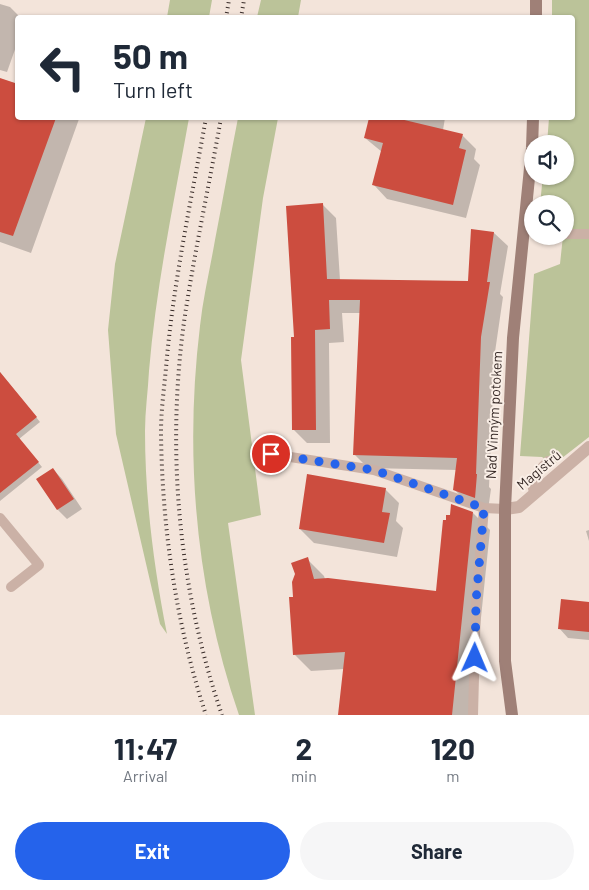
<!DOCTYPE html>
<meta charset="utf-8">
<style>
:root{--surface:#fff;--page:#f6f6f7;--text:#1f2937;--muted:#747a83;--accent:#2563eb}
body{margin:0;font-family:Barlow,sans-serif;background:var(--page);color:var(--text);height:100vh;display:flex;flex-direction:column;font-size:19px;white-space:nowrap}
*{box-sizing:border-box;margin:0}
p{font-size:16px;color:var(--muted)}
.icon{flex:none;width:28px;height:28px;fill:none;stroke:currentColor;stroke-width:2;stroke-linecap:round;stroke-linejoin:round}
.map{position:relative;height:715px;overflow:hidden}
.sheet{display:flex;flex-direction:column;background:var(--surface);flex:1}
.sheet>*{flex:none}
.banner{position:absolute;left:15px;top:15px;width:560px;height:105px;border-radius:5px;box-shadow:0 1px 4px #0004;background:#fff;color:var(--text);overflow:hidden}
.controls{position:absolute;left:524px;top:135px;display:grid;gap:10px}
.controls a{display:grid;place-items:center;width:50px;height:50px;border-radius:50%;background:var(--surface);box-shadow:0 1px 4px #0004;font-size:25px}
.pin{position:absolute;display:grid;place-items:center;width:42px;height:42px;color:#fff;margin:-21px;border:2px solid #fff;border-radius:50%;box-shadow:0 1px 5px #0007}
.me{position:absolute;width:55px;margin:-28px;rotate:1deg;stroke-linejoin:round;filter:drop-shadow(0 0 4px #0008)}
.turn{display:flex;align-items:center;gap:18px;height:105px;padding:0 15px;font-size:22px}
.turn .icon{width:65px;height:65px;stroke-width:2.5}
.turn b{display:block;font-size:35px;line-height:42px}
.eta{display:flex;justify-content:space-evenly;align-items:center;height:85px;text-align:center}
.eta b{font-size:30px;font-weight:700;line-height:35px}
.action{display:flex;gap:10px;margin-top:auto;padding:10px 15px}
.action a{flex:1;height:58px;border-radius:30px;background:var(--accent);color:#fff;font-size:20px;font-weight:700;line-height:58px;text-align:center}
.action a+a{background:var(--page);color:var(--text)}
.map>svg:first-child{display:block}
.green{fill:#bbc399}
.shadow{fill:#0003}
.building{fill:#cc4d3f}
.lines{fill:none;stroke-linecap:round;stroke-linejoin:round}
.lane{stroke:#cbb1a6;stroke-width:10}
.street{stroke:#cbb1a6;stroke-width:12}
.secondary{stroke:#9f8077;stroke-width:12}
.rail{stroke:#372a27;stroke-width:4;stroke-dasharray:1 4;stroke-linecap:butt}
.route{stroke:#2563eb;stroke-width:9;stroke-dasharray:0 16.2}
.labels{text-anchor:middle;stroke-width:4;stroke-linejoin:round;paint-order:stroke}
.street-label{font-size:14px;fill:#372a27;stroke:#faefe7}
</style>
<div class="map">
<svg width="589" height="715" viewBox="0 0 589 715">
<rect width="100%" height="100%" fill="#f3e4da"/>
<path class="green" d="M170 0H212L209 17H167Z
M261 0H301L298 17H257Z
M552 0H589V437L553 465 542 457 520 456 534 274 560 264 563 236H565V204H540L543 176H565V144H547L549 118H572V18L552 17Z
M146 118H189C174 202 156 286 149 371 148 391 145 411 145 431 145 499 154 568 167 634L160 624 116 434 108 330 115 264Z
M238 118H278L263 198 241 360 261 515 228 523 255 715H239C196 590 184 457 200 326 203 298 210 269 215 240 223 199 230 158 238 118Z"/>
<path class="shadow" d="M0 4 10 7 21 18H18V41L7 72 0 70Z
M0 110 18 118H78L79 119 31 253 0 242Z
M371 118H445L443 130 462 135 476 149 474 159 480 165 466 218 387 199 374 185 382 152 365 138Z
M323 205 336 218 340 280 469 282 472 231 494 233 508 246 500 294 503 297 495 352 489 487 491 489 488 510 468 504 455 490 457 470 368 468 354 454 361 313H342L344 342 329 343 330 443H307L293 429 295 338Z
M0 372 40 422 19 439 42 467 0 501Z
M53 469 62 479 82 509 67 519 58 510 38 479Z
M385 489 399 503 396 521 403 528 397 557 314 543 300 529Z
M473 513 490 530 471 715H339L344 669 311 671 294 654V598L307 559 324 576 325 579 437 592Z
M589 530V541L586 531Z
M589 603V640L568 638 559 628Z"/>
<path class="building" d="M0 78 18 84V118H56L13 236 0 232Z
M369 118H396L463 134 459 148 466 150 453 205 372 185 383 143 364 138Z
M323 203 327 279 468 281 471 229 494 232 487 282H490L481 337 476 474H477L475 498 453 490 457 458 353 455 360 300H329L330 329 315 330 316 430H292L291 337H294L286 206Z
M0 372 37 417 16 434 39 462 0 493Z
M53 468 74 499 57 510 36 479Z
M307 474 386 488 382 512 390 513 384 543 299 529Z
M451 504 473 512 452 715H338L345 652 293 655 289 597H293L292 582 295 574 291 563 308 557 314 579 328 578 436 591 443 520H446V515H450Z
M561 599 589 602V632L558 629Z"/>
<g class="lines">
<path class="lane" d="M565 234H589
M271 454 374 470 484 508
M535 493C527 479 539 471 548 461
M0 518 39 565 11 587
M473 715 476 601 484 508 505 509"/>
<path class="street" d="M505 509 519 507 589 447"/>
<path class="secondary" d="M536 0V18
M512 715 505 661V509L513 338 532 148 533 118"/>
<path class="rail" d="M226 18 229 0
M241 18 244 0
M206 118C191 201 173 284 166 368 164 389 161 411 161 432 162 528 176 624 206 715
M221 118C209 186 194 254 184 322 166 453 179 590 222 715"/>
</g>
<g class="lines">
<path class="route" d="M271 454 374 470 484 508 476 602 475 658"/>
</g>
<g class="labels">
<g class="street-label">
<text transform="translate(494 415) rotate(-87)" y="5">Nad Vinným potokem</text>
<text transform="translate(539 470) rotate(-40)" y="5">Magistrů</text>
</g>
</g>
</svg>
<div class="controls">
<a><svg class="icon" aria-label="sound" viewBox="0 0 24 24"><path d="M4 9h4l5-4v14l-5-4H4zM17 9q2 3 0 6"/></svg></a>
<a><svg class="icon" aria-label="search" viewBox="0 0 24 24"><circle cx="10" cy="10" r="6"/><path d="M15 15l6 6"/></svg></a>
</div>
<div class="pin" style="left:271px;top:454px;background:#d93025"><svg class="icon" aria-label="arrive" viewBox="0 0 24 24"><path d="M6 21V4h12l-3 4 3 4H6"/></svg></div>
<svg class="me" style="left:475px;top:658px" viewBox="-20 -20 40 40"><path d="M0-17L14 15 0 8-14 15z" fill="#2563eb" stroke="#fff" stroke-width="4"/></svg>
<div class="banner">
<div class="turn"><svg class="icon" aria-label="left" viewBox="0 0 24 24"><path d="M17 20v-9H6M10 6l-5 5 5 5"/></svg><div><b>50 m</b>Turn left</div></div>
</div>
</div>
<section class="sheet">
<div class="eta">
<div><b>11:47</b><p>Arrival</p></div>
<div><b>2</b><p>min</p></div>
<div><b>120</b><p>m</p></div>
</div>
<div class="action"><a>Exit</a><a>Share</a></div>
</section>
